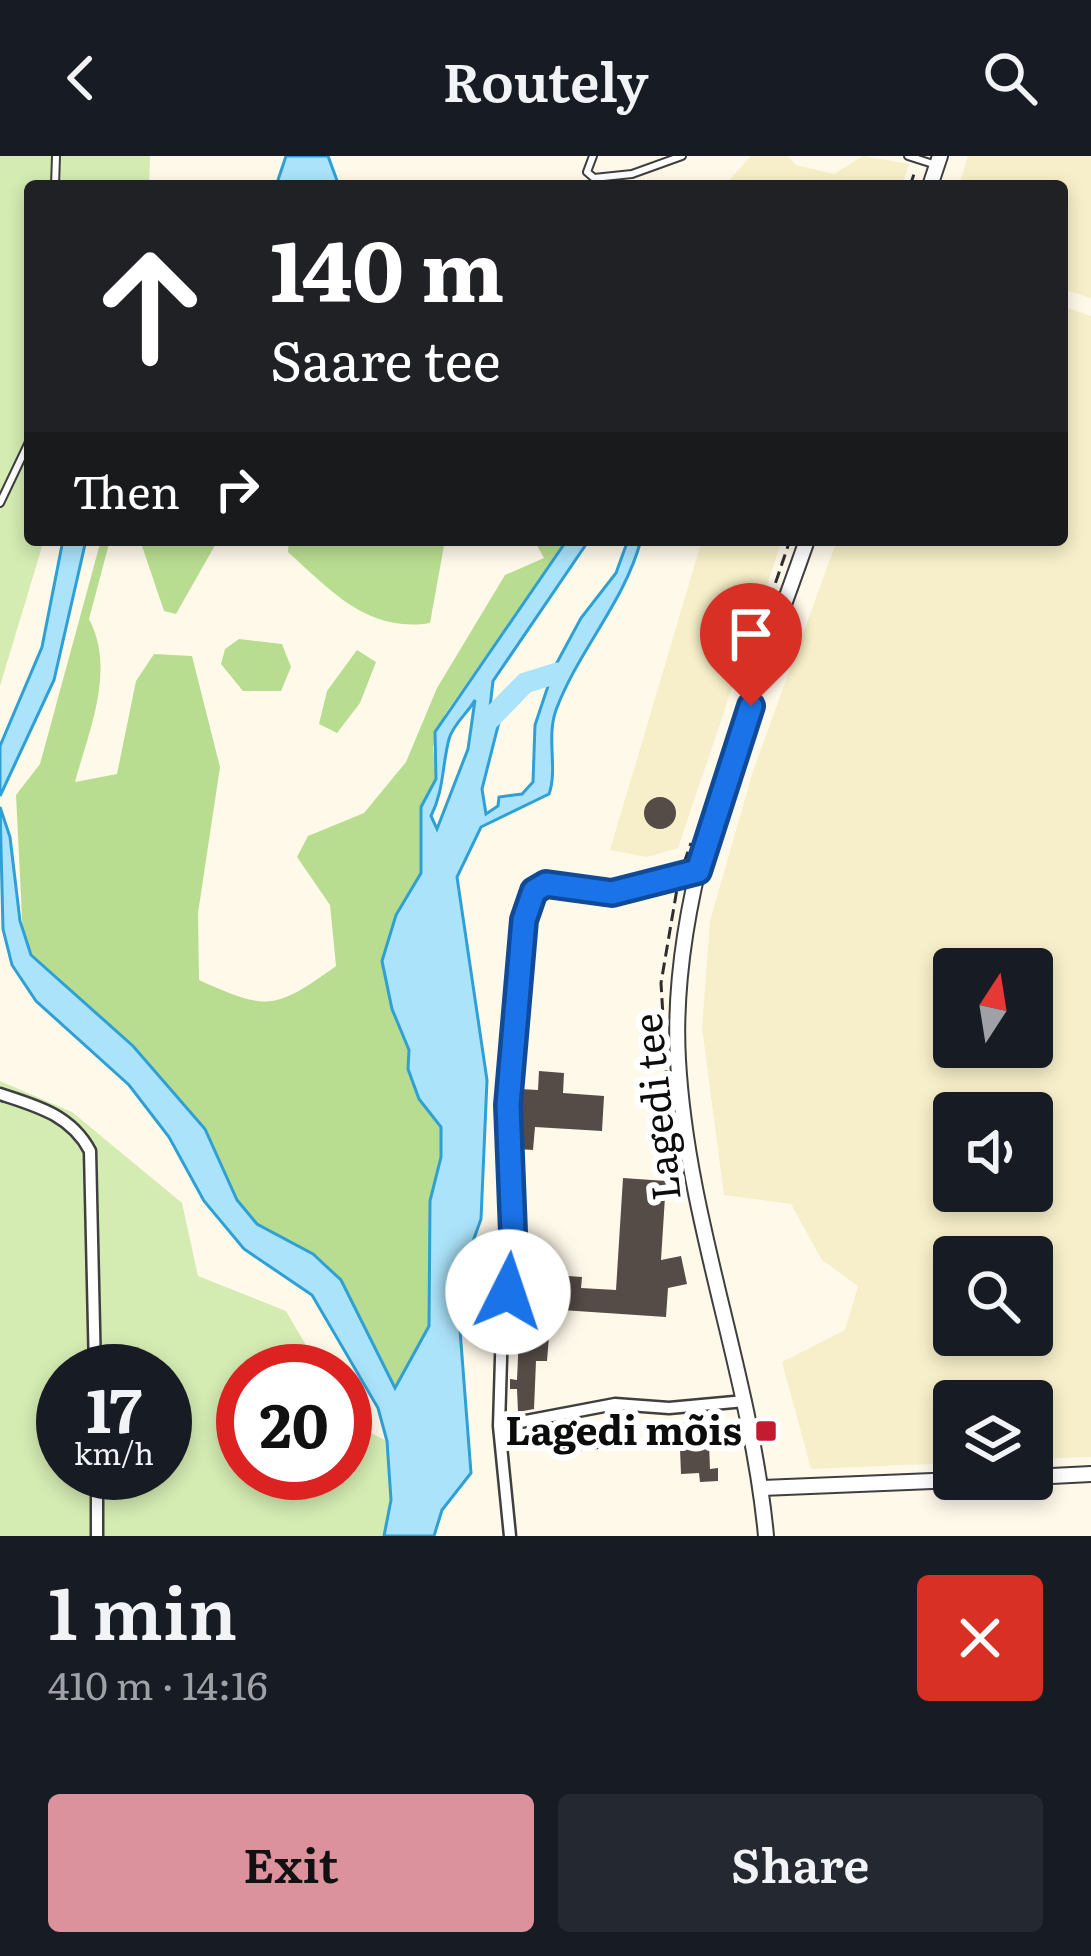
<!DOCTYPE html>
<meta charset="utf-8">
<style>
:root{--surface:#171b24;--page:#242831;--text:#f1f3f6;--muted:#9ea1a6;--accent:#dc929d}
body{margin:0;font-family:Literata,serif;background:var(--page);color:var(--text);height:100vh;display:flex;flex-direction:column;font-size:45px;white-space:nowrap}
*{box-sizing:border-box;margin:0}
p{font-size:39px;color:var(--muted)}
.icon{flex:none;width:66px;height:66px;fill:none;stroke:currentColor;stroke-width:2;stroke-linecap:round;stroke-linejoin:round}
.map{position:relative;height:1380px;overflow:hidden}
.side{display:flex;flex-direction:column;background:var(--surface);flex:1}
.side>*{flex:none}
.top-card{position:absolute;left:24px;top:24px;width:1044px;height:366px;border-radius:12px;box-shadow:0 6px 18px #0003;background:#202124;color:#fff;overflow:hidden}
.needle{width:78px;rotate:12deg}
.buttons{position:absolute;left:933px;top:792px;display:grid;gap:24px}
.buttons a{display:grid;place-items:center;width:120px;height:120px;border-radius:12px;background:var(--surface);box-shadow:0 6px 18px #0003;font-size:60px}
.speed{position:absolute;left:36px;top:1188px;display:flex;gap:24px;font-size:60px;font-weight:700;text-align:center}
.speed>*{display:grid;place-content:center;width:156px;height:156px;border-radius:50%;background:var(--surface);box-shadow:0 6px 18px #0003;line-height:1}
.speed small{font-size:30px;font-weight:400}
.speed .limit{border:18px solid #d22;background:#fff;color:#111}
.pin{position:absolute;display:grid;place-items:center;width:102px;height:102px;color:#fff;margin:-123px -51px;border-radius:50% 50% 50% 0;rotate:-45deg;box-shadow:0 0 12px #0007}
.pin .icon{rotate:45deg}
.me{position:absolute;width:132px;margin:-66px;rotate:4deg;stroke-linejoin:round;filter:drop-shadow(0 0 9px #0008)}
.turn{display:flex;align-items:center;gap:42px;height:252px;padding:0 48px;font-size:54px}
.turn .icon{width:156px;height:156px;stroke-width:2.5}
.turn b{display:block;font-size:84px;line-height:102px}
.then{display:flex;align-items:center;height:114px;padding:0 48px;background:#0003;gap:24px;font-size:45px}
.round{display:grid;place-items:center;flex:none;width:126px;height:126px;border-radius:12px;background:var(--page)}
.head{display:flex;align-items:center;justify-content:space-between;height:204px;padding:0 48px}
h1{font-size:72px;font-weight:600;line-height:90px}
.action{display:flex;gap:24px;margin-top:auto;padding:24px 48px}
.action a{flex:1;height:138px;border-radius:12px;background:var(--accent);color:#111;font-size:48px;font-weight:600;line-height:138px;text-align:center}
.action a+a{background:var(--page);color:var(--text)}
header{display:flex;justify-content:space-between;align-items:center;height:156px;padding:0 48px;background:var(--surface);font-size:54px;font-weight:600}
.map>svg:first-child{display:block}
.farmland{fill:#f6efc9;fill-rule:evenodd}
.green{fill:#d4ebb2;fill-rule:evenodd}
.forest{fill:#b9dd90}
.water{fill:#abe3fa;stroke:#2ea0d5;stroke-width:3;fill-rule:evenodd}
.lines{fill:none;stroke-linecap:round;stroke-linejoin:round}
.river{stroke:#abe3fa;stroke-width:21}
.building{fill:#554b47}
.service-casing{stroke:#3f3f3f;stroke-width:10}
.minor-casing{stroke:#3f3f3f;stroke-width:15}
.tertiary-casing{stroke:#3f3f3f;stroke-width:18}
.path{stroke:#2e2e2e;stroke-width:3;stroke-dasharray:12 6;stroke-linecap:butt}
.service{stroke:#fff;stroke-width:6}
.minor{stroke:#fff;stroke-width:10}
.tertiary{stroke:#fff;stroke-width:14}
.route-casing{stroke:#114b97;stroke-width:30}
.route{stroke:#1a73e8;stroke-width:21}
.poi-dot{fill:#c31c31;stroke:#fff;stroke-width:4.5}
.labels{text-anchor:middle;stroke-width:12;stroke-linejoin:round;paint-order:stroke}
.street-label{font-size:39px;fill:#0c0c0c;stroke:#fff}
.poi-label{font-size:39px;font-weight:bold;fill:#0c0c0c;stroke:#fff;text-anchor:end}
</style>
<header><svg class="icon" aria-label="back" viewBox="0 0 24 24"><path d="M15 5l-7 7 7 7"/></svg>Routely<svg class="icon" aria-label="search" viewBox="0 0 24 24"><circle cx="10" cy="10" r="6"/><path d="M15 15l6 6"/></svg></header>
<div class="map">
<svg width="1091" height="1380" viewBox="0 0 1091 1380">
<rect width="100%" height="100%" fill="#fff9ea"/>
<path class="farmland" d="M751 0H788L796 9 834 18 863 0 909 8 902 30H724Z
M968 0H1091V142L1062 133V30H959Z
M1062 150 1091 160V1301L1032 1303V1245H954V1307L811 1313 782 1206 845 1174 858 1130 822 1104 791 1048 724 1039 702 872 710 765 753 615 837 384H1062ZM954 813H1032V891H954ZM954 957H1032V1035H954ZM954 1101H1032V1179H954Z
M702 384H782L678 692 647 701 610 694Z"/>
<path class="green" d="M0 0H150L149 30H30V384H44L0 530Z
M0 925 72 956 182 1047 198 1120 286 1155 321 1215H243V1317H345V1264L387 1285 391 1344 384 1380H0ZM63 1215H165V1317H63Z"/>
<path class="forest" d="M101 384H110L89 463C116 514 89 574 75 626L117 618 136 525 154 498 192 500 220 611 198 757 199 824C267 855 275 854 336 810L330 749 297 701 308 680 364 657 406 606 437 532 505 419 544 402 534 384H567L445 558 433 591 436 623 421 717 396 759 382 805 392 853 409 894 408 913 419 943 441 971V1001L430 1045 429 1170 394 1233 341 1124 313 1098 257 1068 237 1044 205 973 133 890 31 799 23 782 16 639 40 608Z
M140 384H218L176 458 164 455Z
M289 384H445L430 467C368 477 331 435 288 396Z
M239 483 282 488 291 511 281 535H243L221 508 225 493Z
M357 494 376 506 360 547 337 577 319 568 327 535Z"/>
<path class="water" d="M286 0H328L339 30H276Z
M63 384H86L54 524 0 640V590L42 491Z
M567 384H589L493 525 490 551 499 566 482 633 486 658 498 650 499 641 522 638 533 626 535 569 554 512 581 462 616 417 628 384H641C624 447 579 493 556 554 546 582 558 613 549 638L481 671 457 721 487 924 481 1063 462 1116 460 1174 471 1317 442 1354 434 1380H384L391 1344 387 1285 378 1252 312 1139 244 1093 204 1045 169 981 129 929 36 845 12 809 3 773 0 651 10 681 20 765 31 799 133 890 205 973 237 1044 257 1068 313 1098 341 1124 395 1232 429 1170 430 1045 441 1001V971L419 943 408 913 409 894 392 853 382 805 396 759 421 717V651L436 623 435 576ZM475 544 468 593 437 673 431 660C444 634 442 610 449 583 453 568 468 557 475 544Z"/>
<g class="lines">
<path class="river" d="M485 568 525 527 557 517"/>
</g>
<path class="building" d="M644 657a16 16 0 1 1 32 0a16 16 0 1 1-32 0Z
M539 915 564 917 563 937 604 940 602 975 535 971 533 994 518 993 519 933 538 934Z
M623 1022 666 1025 661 1104 681 1100 687 1128 668 1132 666 1161 517 1151 519 1128 567 1131 568 1120 582 1121 581 1132 616 1134Z
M519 1179 549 1180 547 1205H536L534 1253 518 1256 517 1233H510V1223L517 1224Z
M696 1266 697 1289 709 1288 710 1313 718 1312V1325L700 1326 699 1317 681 1318 679 1267Z
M605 1272 608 1292 553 1298 550 1279Z"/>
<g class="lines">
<defs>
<path id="service" d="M593 0 587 16 594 22 632 18 682 0
M908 0 933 8
M55 30 56 0
M0 347 30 284
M502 1169C519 1072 505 975 514 877"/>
<path id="minor" d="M514 877 524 764 534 735 546 728 612 738 698 715
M0 938C37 950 71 959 90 995L95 1215
M502 1169 499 1270 510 1380
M499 1270 615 1248 669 1252 745 1245
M97 1380V1317"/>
<path id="tertiary" d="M930 30 940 0
M1032 1321 1091 1318
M761 1332 981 1323
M766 1380C751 1219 687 1066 678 904 668 731 751 546 807 384"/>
</defs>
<use href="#service" class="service-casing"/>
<use href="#minor" class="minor-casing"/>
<use href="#tertiary" class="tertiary-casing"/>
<path class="path" d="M910 30 915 15
M764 461 790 384
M684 707 691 687
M668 944 661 827 677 733"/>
<use href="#service" class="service"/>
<use href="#minor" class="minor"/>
<use href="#tertiary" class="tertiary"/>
</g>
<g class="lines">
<defs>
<path id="route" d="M508 1136 514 1102 508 949 524 764 534 735 546 728 612 737 698 715 751 550"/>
</defs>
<use href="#route" class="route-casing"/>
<use href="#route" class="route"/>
</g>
<rect class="poi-dot" x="754" y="1263" width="24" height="24" rx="6"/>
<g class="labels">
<g class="street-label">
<text transform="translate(657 951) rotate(-96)" y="14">Lagedi tee</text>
</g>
<g class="poi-label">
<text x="742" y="1289">Lagedi mõis</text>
</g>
</g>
</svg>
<div class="buttons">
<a><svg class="needle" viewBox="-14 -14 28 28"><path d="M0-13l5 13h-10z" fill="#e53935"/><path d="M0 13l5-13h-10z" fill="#9ea1a6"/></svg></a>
<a><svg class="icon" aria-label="sound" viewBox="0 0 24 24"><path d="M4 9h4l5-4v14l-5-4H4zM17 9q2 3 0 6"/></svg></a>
<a><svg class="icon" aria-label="search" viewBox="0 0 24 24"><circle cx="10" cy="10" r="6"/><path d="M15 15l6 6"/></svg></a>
<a><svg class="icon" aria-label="layers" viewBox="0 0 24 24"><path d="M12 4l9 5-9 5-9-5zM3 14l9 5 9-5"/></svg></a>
</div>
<div class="speed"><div>17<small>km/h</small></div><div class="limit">20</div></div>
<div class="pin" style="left:751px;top:550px;background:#d93025"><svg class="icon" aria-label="arrive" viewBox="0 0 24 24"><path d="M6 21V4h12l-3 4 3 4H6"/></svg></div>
<svg class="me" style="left:508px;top:1136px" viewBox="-20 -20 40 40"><circle r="19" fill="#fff"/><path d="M0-13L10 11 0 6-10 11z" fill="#1a73e8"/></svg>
<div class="top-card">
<div class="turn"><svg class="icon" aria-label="ahead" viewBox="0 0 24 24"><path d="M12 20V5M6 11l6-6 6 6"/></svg><div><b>140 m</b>Saare tee</div></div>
<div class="then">Then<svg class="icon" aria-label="right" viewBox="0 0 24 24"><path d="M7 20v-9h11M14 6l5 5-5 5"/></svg></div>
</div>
</div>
<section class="side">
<div class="head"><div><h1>1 min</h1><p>410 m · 14:16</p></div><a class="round" style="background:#d93025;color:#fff"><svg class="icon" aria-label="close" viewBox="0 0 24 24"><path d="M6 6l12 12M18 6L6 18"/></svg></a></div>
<div class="action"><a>Exit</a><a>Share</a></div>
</section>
